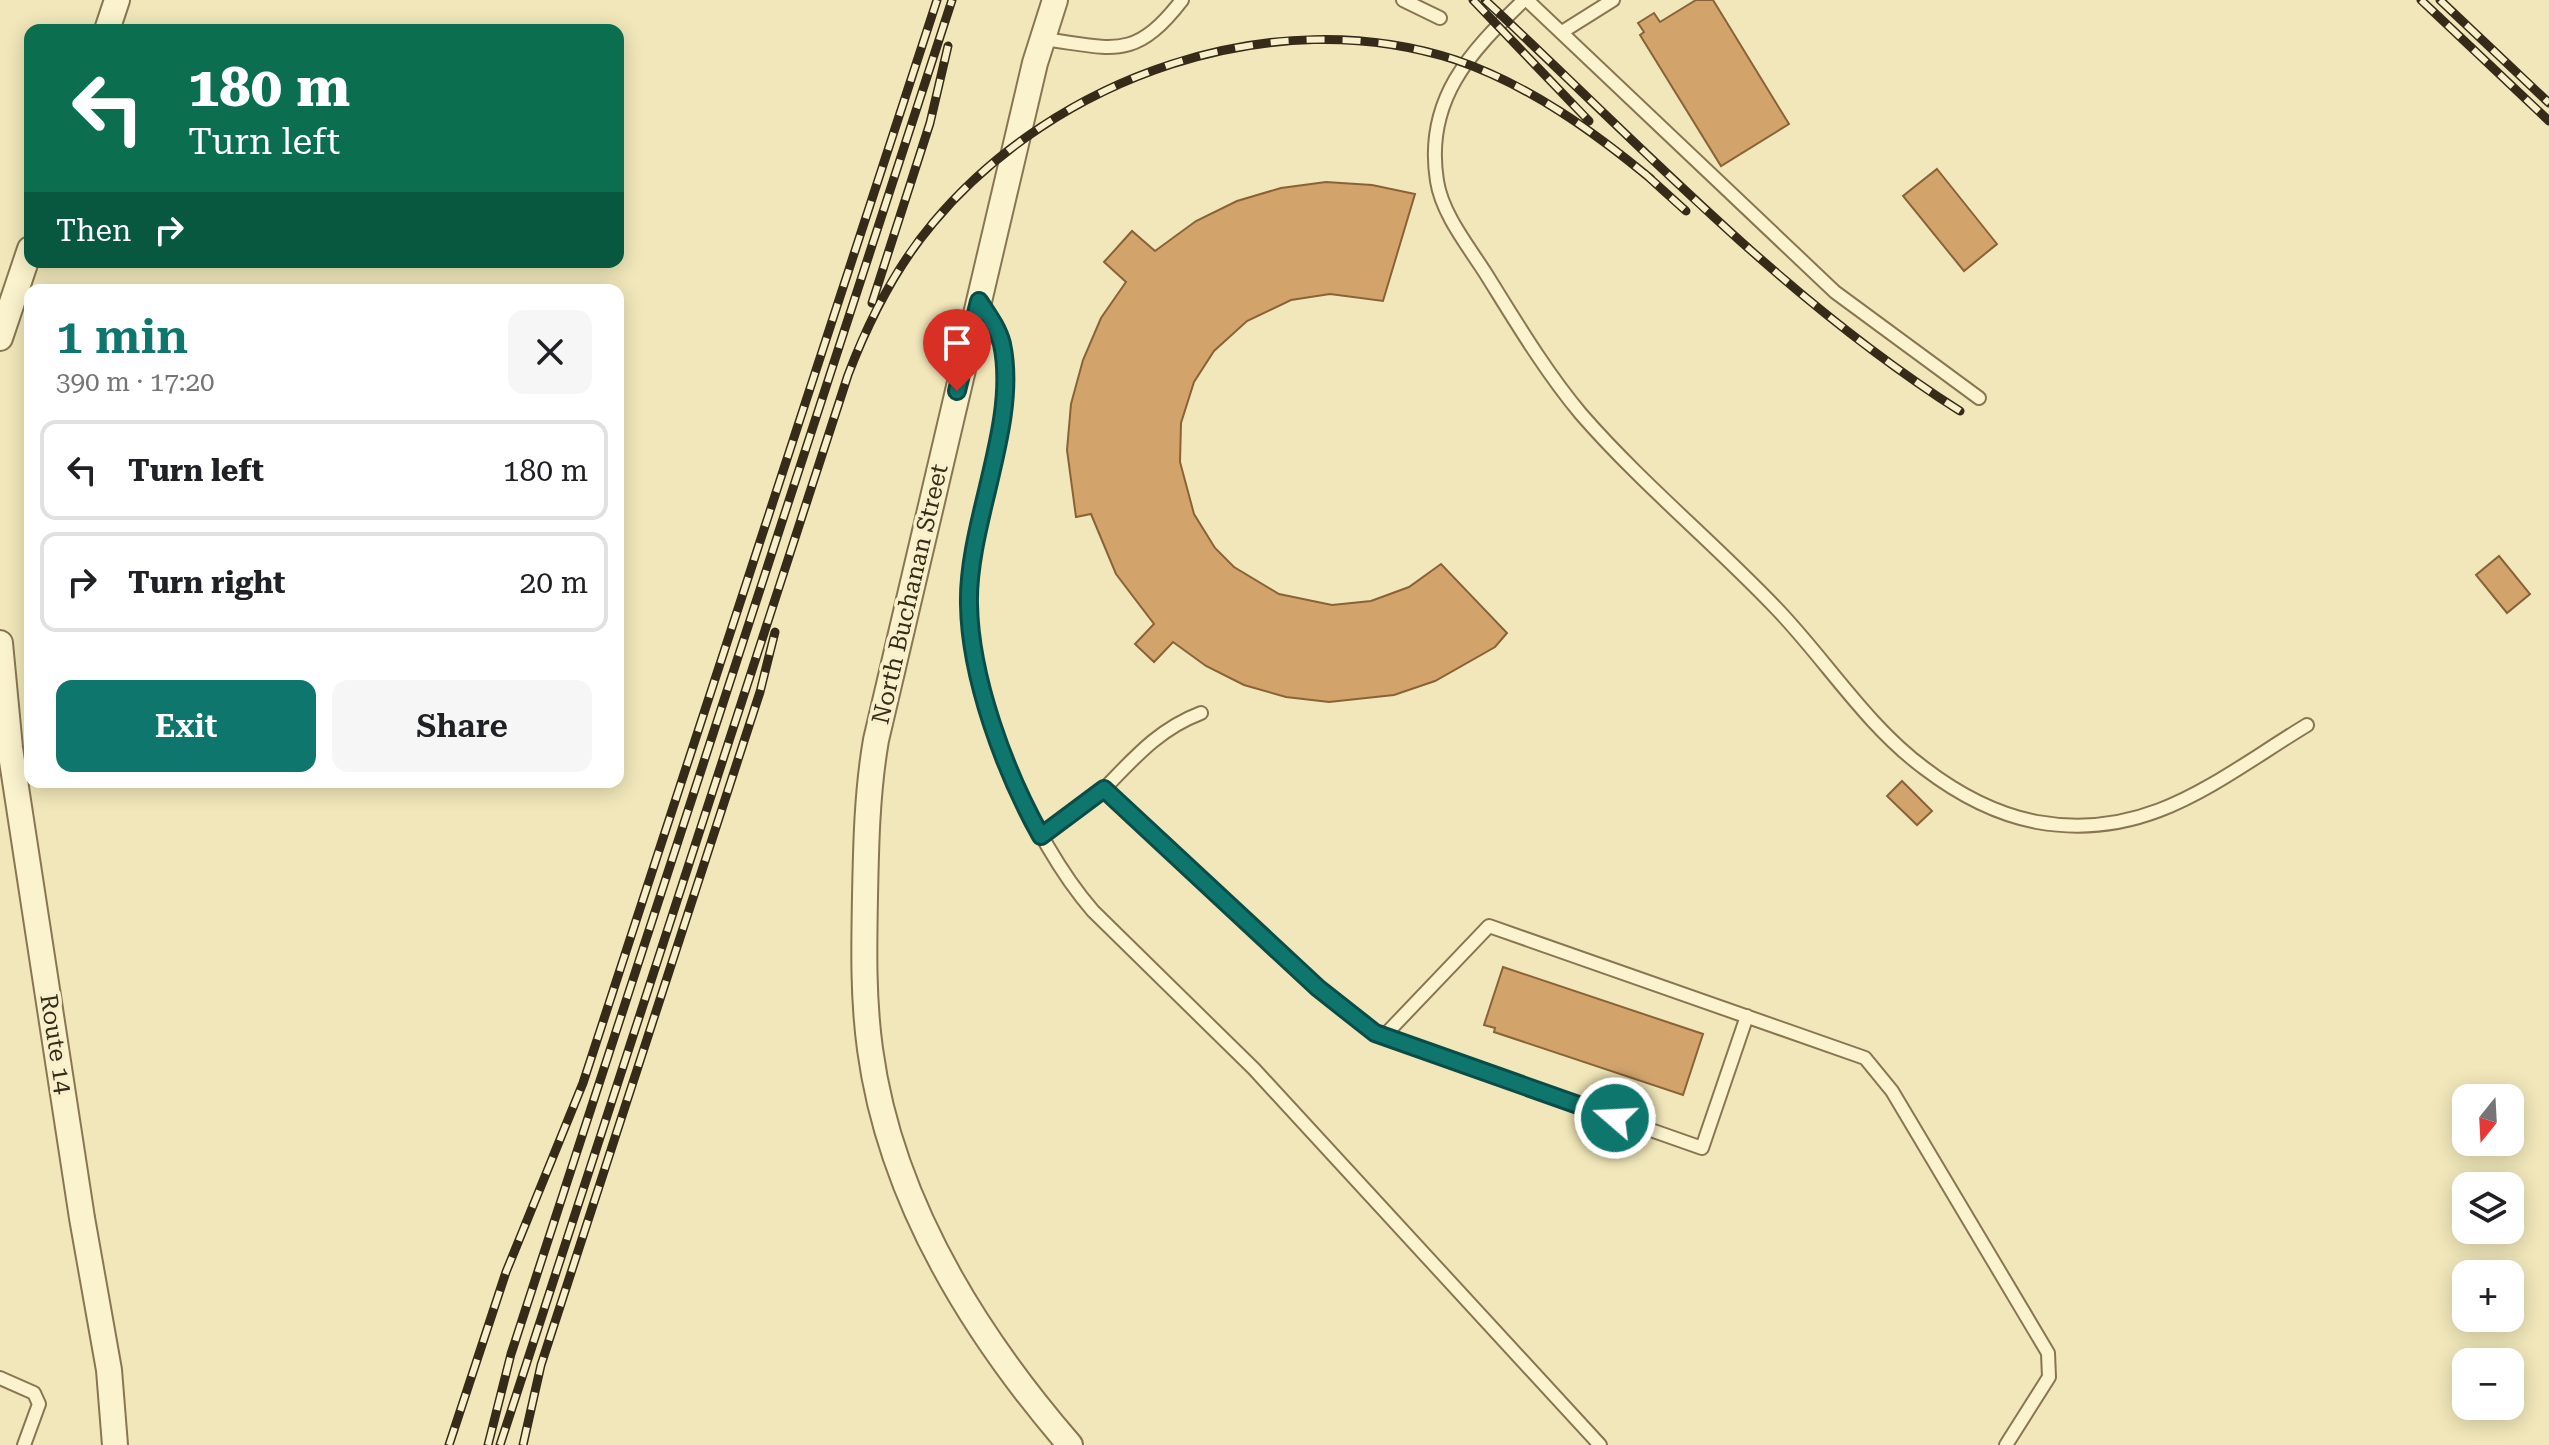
<!DOCTYPE html>
<meta charset="utf-8">
<style>
:root{--surface:#fff;--page:#f6f6f6;--text:#202124;--muted:#757577;--line:#e0e0e0;--accent:#0f766e}
body{margin:0;font-family:"Roboto Serif",serif;background:var(--page);color:var(--text);height:100vh;display:flex;flex-direction:column;font-size:30px;white-space:nowrap}
*{box-sizing:border-box;margin:0}
p{font-size:26px;color:var(--muted)}
.icon{flex:none;width:44px;height:44px;fill:none;stroke:currentColor;stroke-width:2;stroke-linecap:round;stroke-linejoin:round}
.map{position:relative;flex:1;overflow:hidden}
.panel{position:absolute;left:24px;top:284px;width:600px;height:504px;display:flex;flex-direction:column;background:var(--surface);border-radius:16px;box-shadow:0 4px 20px #0003}
.panel>*{flex:none}
.guide{position:absolute;left:24px;top:24px;width:600px;height:244px;border-radius:16px;box-shadow:0 4px 20px #0003;background:#0b6e4f;color:#fff;overflow:hidden}
.needle{width:52px;rotate:198deg}
.buttons{position:absolute;left:2452px;top:1084px;display:grid;gap:16px}
.buttons a{display:grid;place-items:center;width:72px;height:72px;border-radius:16px;background:var(--surface);box-shadow:0 4px 20px #0003;font-size:40px}
.pin{position:absolute;display:grid;place-items:center;width:68px;height:68px;color:#fff;margin:-82px -34px;border-radius:50% 50% 50% 0;rotate:-45deg;box-shadow:0 0 8px #0007}
.pin .icon{rotate:45deg}
.me{position:absolute;width:88px;margin:-44px;rotate:289deg;stroke-linejoin:round;filter:drop-shadow(0 0 6px #0008)}
.turn{display:flex;align-items:center;gap:28px;height:168px;padding:0 32px;font-size:36px}
.turn .icon{width:104px;height:104px;stroke-width:2.5}
.turn b{display:block;font-size:56px;line-height:68px}
.then{display:flex;align-items:center;height:76px;padding:0 32px;background:#0003;gap:16px;font-size:30px}
.round{display:grid;place-items:center;flex:none;width:84px;height:84px;border-radius:16px;background:var(--page)}
.summary{display:flex;align-items:center;justify-content:space-between;height:136px;padding:0 32px}
h1{font-size:48px;font-weight:600;line-height:60px;color:var(--accent)}
.primary-button{display:flex;gap:16px;margin-top:auto;padding:16px 32px}
.primary-button a{flex:1;height:92px;border-radius:16px;background:var(--accent);color:#fff;font-size:32px;font-weight:600;line-height:92px;text-align:center}
.primary-button a+a{background:var(--page);color:var(--text)}
ul{padding:0;list-style:none}
li{display:flex;align-items:center;gap:24px;height:100px;margin:0 16px 12px;padding:0 16px;border:4px solid var(--line);border-radius:16px}
li div{flex:1}
li b{display:block;font-size:30px}
li em{font-style:normal}
.map>svg:first-child{display:block}
.building{fill:#d2a46c;stroke:#896237;stroke-width:2}
.lines{fill:none;stroke-linecap:round;stroke-linejoin:round}
.lane-casing{stroke:#887653;stroke-width:16}
.street-casing{stroke:#887653;stroke-width:28}
.lane{stroke:#fbf3cd;stroke-width:12}
.street{stroke:#fbf3cd;stroke-width:24}
.rail-casing{stroke:#362b19;stroke-width:9}
.rail{stroke:#f8f0ca;stroke-width:6;stroke-dasharray:18;stroke-linecap:butt}
.route-casing{stroke:#0a4d48;stroke-width:20}
.route{stroke:#0f766e;stroke-width:14}
.labels{text-anchor:middle;stroke-width:7;stroke-linejoin:round;paint-order:stroke}
.street-label{font-size:24px;fill:#362b19;stroke:#f8f0ca}
</style>
<div class="map">
<svg width="2549" height="1445" viewBox="0 0 2549 1445">
<rect width="100%" height="100%" fill="#f1e7ba"/>
<path class="building" d="M1696 0H1713L1789 124 1721 166 1640 35 1644 32 1638 23 1654 13 1660 22Z
M1937 169 1997 244 1964 271 1903 196Z
M1326 182 1372 185 1415 194 1383 301 1330 294 1291 300 1247 321 1214 351 1194 382 1181 423 1180 462 1194 514 1215 548 1234 567 1279 594 1332 605 1371 601 1409 587 1441 564 1507 633 1495 647 1435 681 1394 695 1329 702 1286 697 1244 685 1206 666 1173 642 1154 662 1135 644 1154 624 1116 574 1091 514 1076 517 1067 450 1071 404 1083 360 1101 318 1126 282 1104 262 1132 231 1155 251 1196 221 1237 201 1281 188Z
M2499 556 2530 594 2507 613 2476 575Z
M1902 781 1932 811 1917 825 1887 796Z
M1503 967 1703 1034 1683 1095 1494 1032 1495 1028 1484 1025Z"/>
<g class="lines">
<defs>
<path id="lane" d="M1403 0 1440 18
M1524 0C1470 52 1424 100 1437 181 1442 214 1469 247 1486 274 1516 322 1545 371 1581 414 1641 483 1713 542 1776 608 1826 660 1866 725 1924 768 1958 794 1995 814 2037 822 2148 842 2218 779 2307 725
M1527 0 1835 292 1979 398
M1562 32 1613 0
M1043 39C1113 48 1134 62 1182 0
M979 301C988 315 998 327 1002 344 1019 420 967 525 969 604 970 698 1031 840 1093 911L1254 1069 1600 1445
M1104 789C1135 757 1159 729 1201 713
M1041 836 1104 789 1318 988 1375 1033 1702 1148 1747 1016
M1383 1037 1489 926 1865 1058 1892 1091 2048 1353 2049 1377 2006 1445
M0 1378 34 1393 39 1404 24 1445"/>
<path id="street" d="M1055 0 1035 63 876 740C867 792 866 845 865 897 864 948 863 998 870 1049 890 1198 974 1334 1070 1445
M107 30 117 0
M0 338 30 249
M0 643 10 748 82 1218 109 1370 115 1445"/>
</defs>
<use href="#lane" class="lane-casing"/>
<use href="#street" class="street-casing"/>
<use href="#lane" class="lane"/>
<use href="#street" class="street"/>
<defs>
<path id="rail" d="M1473 0 1589 121
M1485 0C1638 142 1782 298 1960 411
M2421 0 2549 121
M2440 0 2549 103
M1644 173 1686 211
M872 303 930 123 948 46
M449 1445 506 1272 583 1083 937 0
M488 1445 511 1354 952 0
M500 1445 848 375C869 320 895 268 933 223 1055 77 1272 0 1456 60 1529 85 1593 131 1651 179
M523 1445 541 1365 760 692 775 632"/>
</defs>
<use href="#rail" class="rail-casing"/>
<use href="#rail" class="rail"/>
</g>
<g class="lines">
<defs>
<path id="route" d="M957 391 979 301C988 315 998 328 1002 344 1019 424 967 523 969 604 970 678 1005 772 1041 836L1104 789 1318 988 1375 1033 1615 1118"/>
</defs>
<use href="#route" class="route-casing"/>
<use href="#route" class="route"/>
</g>
<g class="labels">
<g class="street-label">
<text transform="translate(910 594) rotate(-77)" y="8">North Buchanan Street</text>
<text transform="translate(56 1044) rotate(81)" y="8">Route 14</text>
</g>
</g>
</svg>
<div class="buttons">
<a><svg class="needle" viewBox="-14 -14 28 28"><path d="M0-13l5 13h-10z" fill="#e53935"/><path d="M0 13l5-13h-10z" fill="#757577"/></svg></a>
<a><svg class="icon" aria-label="layers" viewBox="0 0 24 24"><path d="M12 4l9 5-9 5-9-5zM3 14l9 5 9-5"/></svg></a>
<a>+</a>
<a>−</a>
</div>
<div class="pin" style="left:957px;top:391px;background:#d93025"><svg class="icon" aria-label="arrive" viewBox="0 0 24 24"><path d="M6 21V4h12l-3 4 3 4H6"/></svg></div>
<svg class="me" style="left:1615px;top:1118px" viewBox="-20 -20 40 40"><circle r="17" fill="#0f766e" stroke="#fff" stroke-width="3"/><path d="M0-11L8 9 0 5-8 9z" fill="#fff"/></svg>
<div class="guide">
<div class="turn"><svg class="icon" aria-label="left" viewBox="0 0 24 24"><path d="M17 20v-9H6M10 6l-5 5 5 5"/></svg><div><b>180 m</b>Turn left</div></div>
<div class="then">Then<svg class="icon" aria-label="right" viewBox="0 0 24 24"><path d="M7 20v-9h11M14 6l5 5-5 5"/></svg></div>
</div>
<section class="panel">
<div class="summary"><div><h1>1 min</h1><p>390 m · 17:20</p></div><a class="round"><svg class="icon" aria-label="close" viewBox="0 0 24 24"><path d="M6 6l12 12M18 6L6 18"/></svg></a></div>
<ul>
<li><svg class="icon" aria-label="left" viewBox="0 0 24 24"><path d="M17 20v-9H6M10 6l-5 5 5 5"/></svg><div><b>Turn left</b></div><em>180 m</em></li>
<li><svg class="icon" aria-label="right" viewBox="0 0 24 24"><path d="M7 20v-9h11M14 6l5 5-5 5"/></svg><div><b>Turn right</b></div><em>20 m</em></li>
</ul>
<div class="primary-button"><a>Exit</a><a>Share</a></div>
</section>
</div>
